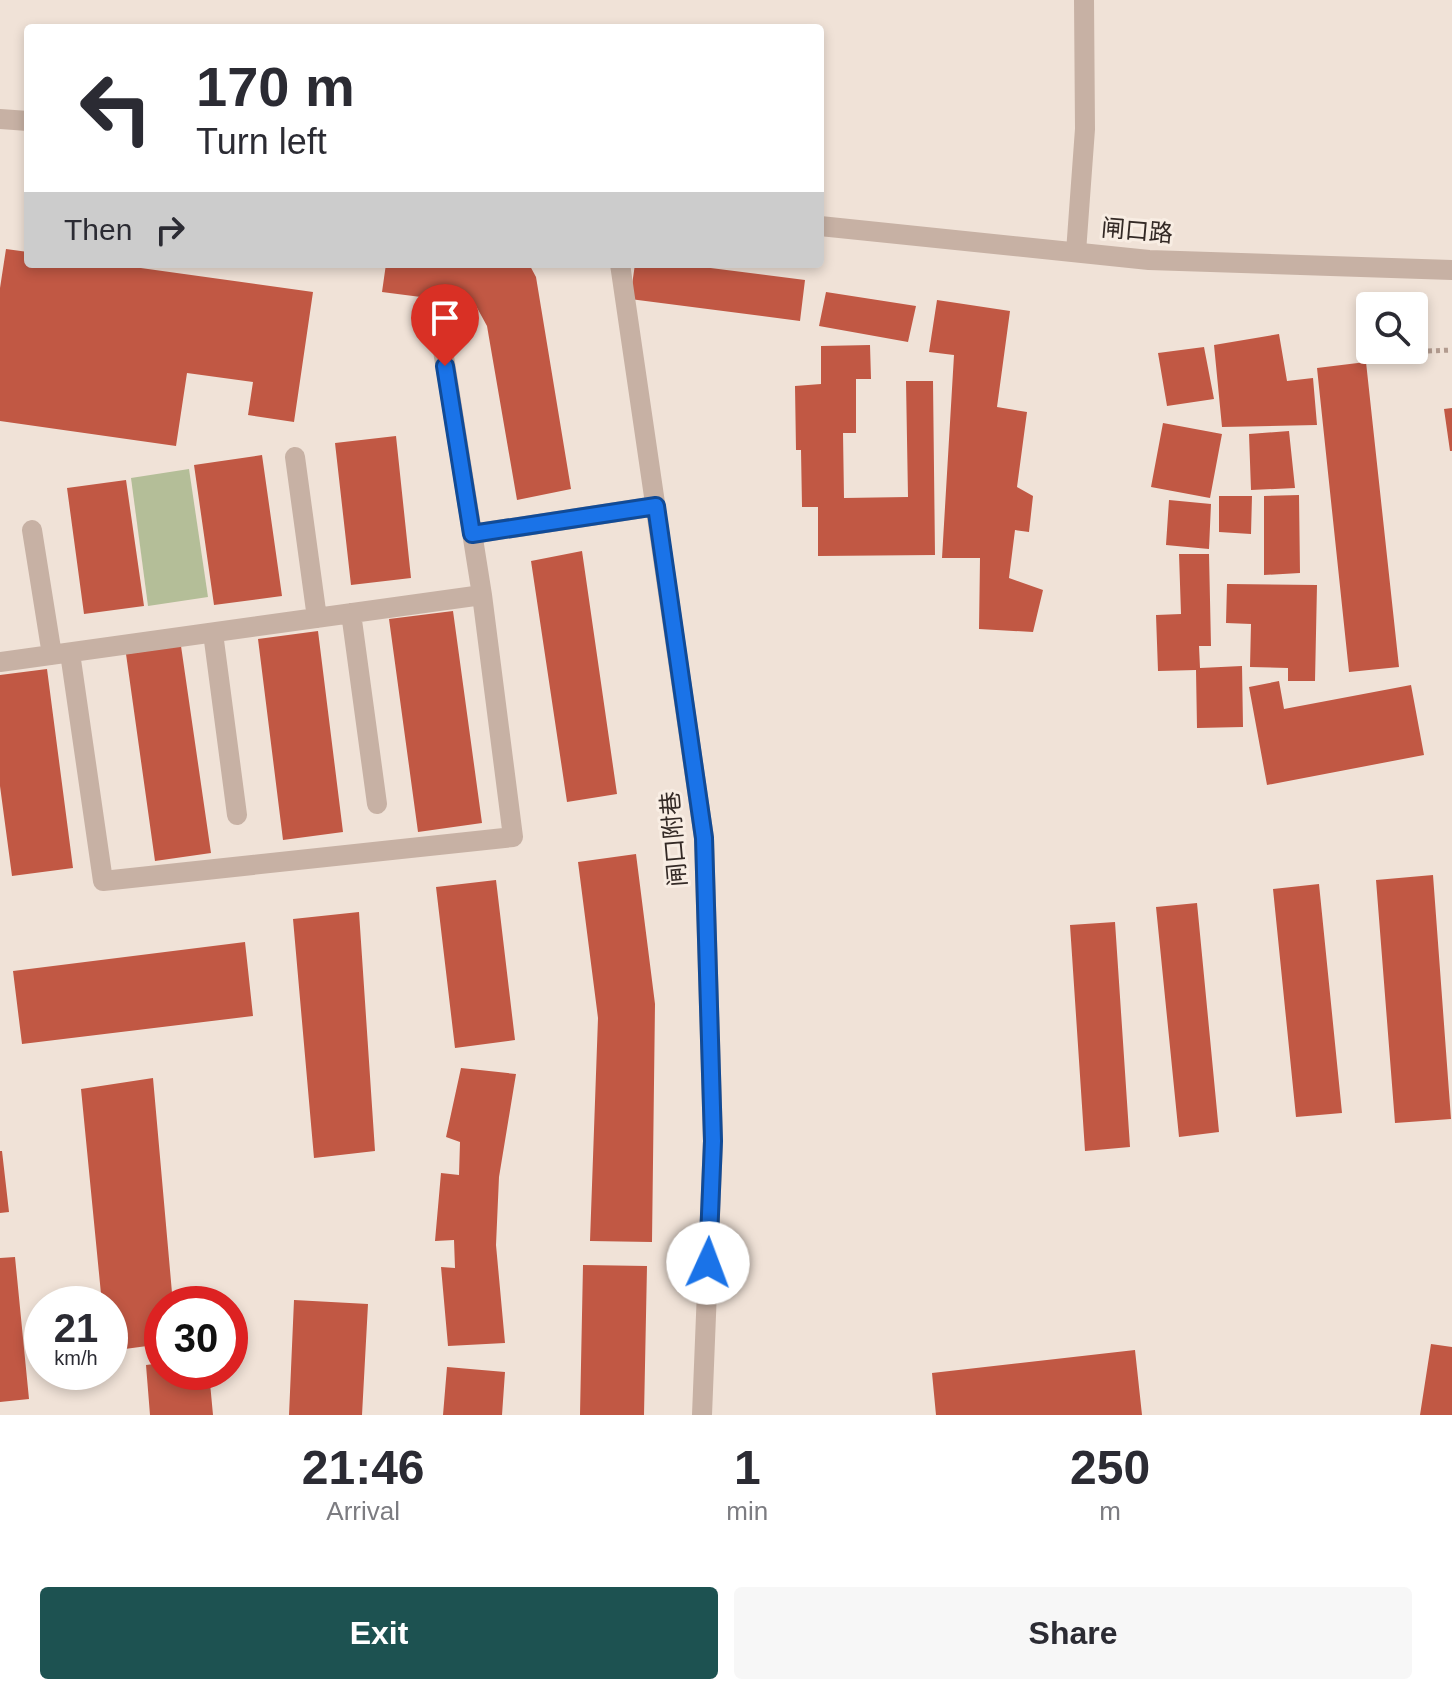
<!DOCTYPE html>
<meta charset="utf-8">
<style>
:root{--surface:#fff;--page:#f7f7f7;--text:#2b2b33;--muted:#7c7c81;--accent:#1d5251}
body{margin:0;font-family:Arial,"Noto Sans SC",sans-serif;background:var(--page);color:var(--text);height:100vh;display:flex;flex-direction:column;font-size:30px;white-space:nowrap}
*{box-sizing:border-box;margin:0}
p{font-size:26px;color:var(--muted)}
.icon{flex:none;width:44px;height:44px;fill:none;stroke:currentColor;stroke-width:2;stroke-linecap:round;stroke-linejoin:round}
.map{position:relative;height:1415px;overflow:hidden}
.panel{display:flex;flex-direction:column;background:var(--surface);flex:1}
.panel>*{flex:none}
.hud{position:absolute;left:24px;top:24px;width:800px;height:244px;border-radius:8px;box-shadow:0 4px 12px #0003;background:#fff;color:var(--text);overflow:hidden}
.fabs{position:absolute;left:1356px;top:292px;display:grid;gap:16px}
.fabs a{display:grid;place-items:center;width:72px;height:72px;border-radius:8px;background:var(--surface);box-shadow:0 4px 12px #0003;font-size:40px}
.speed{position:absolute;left:24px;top:1286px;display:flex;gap:16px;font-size:40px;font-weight:700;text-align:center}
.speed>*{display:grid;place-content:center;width:104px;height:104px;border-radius:50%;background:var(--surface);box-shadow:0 4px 12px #0003;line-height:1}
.speed small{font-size:20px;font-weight:400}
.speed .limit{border:12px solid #d22;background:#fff;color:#111}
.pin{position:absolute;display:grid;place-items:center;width:68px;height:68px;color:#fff;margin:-82px -34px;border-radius:50% 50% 50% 0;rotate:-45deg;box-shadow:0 0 8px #0007}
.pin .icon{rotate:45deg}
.me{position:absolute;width:88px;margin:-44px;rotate:2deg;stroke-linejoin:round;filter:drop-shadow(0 0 6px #0008)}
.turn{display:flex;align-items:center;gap:28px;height:168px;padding:0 40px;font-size:36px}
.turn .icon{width:104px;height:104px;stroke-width:2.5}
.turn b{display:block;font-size:56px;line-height:68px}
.then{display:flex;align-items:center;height:76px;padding:0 40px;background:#0003;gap:16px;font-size:30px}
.eta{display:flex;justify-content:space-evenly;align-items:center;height:136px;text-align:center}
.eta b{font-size:48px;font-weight:700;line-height:56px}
.primary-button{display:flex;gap:16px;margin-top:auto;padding:16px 40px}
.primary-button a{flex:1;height:92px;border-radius:8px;background:var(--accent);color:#fff;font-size:32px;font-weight:700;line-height:92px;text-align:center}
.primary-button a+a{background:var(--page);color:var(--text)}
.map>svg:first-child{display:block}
.green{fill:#b4be98}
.building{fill:#c15844}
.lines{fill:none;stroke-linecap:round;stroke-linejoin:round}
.path{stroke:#b29b8f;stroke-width:5;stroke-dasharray:4 4;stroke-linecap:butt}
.minor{stroke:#c7b1a4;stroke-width:20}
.route-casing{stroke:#114b97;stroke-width:20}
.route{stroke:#1a73e8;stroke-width:14}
.labels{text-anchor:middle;stroke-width:6;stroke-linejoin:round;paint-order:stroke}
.street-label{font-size:24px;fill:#332925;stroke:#f8ede3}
</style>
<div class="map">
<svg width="1452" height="1415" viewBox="0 0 1452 1415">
<rect width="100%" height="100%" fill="#f0e2d7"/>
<path class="green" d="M189 469 208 597 148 606 131 478Z"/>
<path class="building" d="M6 249 28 252V264H112L313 292 294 422 248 415 253 382 187 373 176 446 0 421V288Z
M386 264H529L536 277 571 489 517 500 487 326 475 304 382 292Z
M635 264H679L805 280 800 321 630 299Z
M826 292 916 306 908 342 819 326Z
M937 300 1010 311 997 407 1027 412 1017 487 1033 496 1029 532 1015 530 1009 578 1043 590 1033 632 979 629 980 558H942L954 355 929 352Z
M1279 334 1287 381 1313 378 1317 425 1222 427 1214 345Z
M870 345 871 379H856V433H843L844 498 908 497 906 381H933L935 555 818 556V507H802L801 450H796L795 386 821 384V346Z
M1204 347 1214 399 1167 406 1158 353Z
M1366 362 1399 667 1349 672 1317 368Z
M1452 408V451H1450L1444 409Z
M1163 423 1222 434 1210 498 1151 487Z
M1289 431 1295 488 1251 490 1249 434Z
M396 436 411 578 351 585 335 443Z
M262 455 282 596 214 605 194 465Z
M126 480 144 606 84 614 67 488Z
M1299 495 1300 573 1264 575V496Z
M1219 496H1252L1251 534 1219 532Z
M1169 500 1211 504 1209 549 1166 545Z
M582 551 617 794 567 802 531 561Z
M1179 554H1209L1211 646H1199L1200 668 1242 666 1243 727 1197 728 1196 670 1158 671 1156 615 1181 614Z
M1227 584 1317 585 1315 681H1288V668L1250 667 1251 624 1226 623Z
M453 611 482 823 418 832 389 619Z
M318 631 343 832 283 840 258 639Z
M181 646 211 853 155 861 126 654Z
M47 669 73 868 12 876 0 786V675Z
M1279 681 1284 709 1411 685 1424 755 1267 785 1249 687Z
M636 854 655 1004 652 1242 590 1241 598 1018 578 862Z
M1433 875 1451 1119 1395 1123 1376 880Z
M496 880 515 1040 455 1048 436 887Z
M1319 884 1342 1113 1296 1117 1273 889Z
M1197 903 1219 1132 1179 1137 1156 907Z
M359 912 375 1151 314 1158 293 919Z
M1115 922 1130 1147 1085 1151 1070 925Z
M245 942 253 1016 22 1044 13 971Z
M461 1068 516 1074 499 1177 496 1245 505 1343 448 1346 441 1267 455 1268 454 1240 435 1241 441 1173 459 1175 460 1142 446 1137Z
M153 1078 173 1304H162V1344L110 1351V1304H102L81 1089Z
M0 1151H2L9 1212 0 1213Z
M15 1257 29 1399 0 1402V1258Z
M583 1265 647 1266 644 1415H580Z
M294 1300 368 1304 362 1415H289Z
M1431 1344 1452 1347V1415H1420Z
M1135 1350 1142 1415H936L932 1373Z
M162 1363V1372H209L213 1415H150L146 1365Z
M447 1367 505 1372 502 1415H443Z"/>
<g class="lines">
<path class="path" d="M1428 351 1452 350"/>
<path class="minor" d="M0 119 28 121
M820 226 1149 260 1452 270
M1076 252 1085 129 1084 0
M620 264 704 838 713 1141 702 1415
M295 457 317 618
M32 530 52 655
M472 534 656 506
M351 613 377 804
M213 633 237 815
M70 653 103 881 513 837 482 595
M0 662 482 595 441 338"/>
</g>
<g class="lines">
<defs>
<path id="route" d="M445 366 472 534 656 506 704 838 713 1141 708 1263"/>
</defs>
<use href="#route" class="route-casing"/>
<use href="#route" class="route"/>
</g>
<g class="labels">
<g class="street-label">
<text transform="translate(1137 231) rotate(5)" y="8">闸口路</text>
<text transform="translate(674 839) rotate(-95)" y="8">闸口附巷</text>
</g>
</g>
</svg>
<div class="fabs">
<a><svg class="icon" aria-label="search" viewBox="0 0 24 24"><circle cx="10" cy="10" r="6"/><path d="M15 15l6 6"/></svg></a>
</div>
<div class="speed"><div>21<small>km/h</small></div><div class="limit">30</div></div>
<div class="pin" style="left:445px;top:366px;background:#d93025"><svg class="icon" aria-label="arrive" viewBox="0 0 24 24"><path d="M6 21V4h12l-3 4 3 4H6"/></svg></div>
<svg class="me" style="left:708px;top:1263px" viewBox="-20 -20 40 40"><circle r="19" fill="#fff"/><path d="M0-13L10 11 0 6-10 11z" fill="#1a73e8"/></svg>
<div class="hud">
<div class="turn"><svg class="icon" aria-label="left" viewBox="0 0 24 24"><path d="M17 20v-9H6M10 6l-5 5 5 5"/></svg><div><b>170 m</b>Turn left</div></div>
<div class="then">Then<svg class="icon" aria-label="right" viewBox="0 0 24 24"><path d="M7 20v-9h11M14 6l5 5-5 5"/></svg></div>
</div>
</div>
<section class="panel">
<div class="eta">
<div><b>21:46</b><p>Arrival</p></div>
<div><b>1</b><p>min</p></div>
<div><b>250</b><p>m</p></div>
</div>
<div class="primary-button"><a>Exit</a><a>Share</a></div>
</section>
